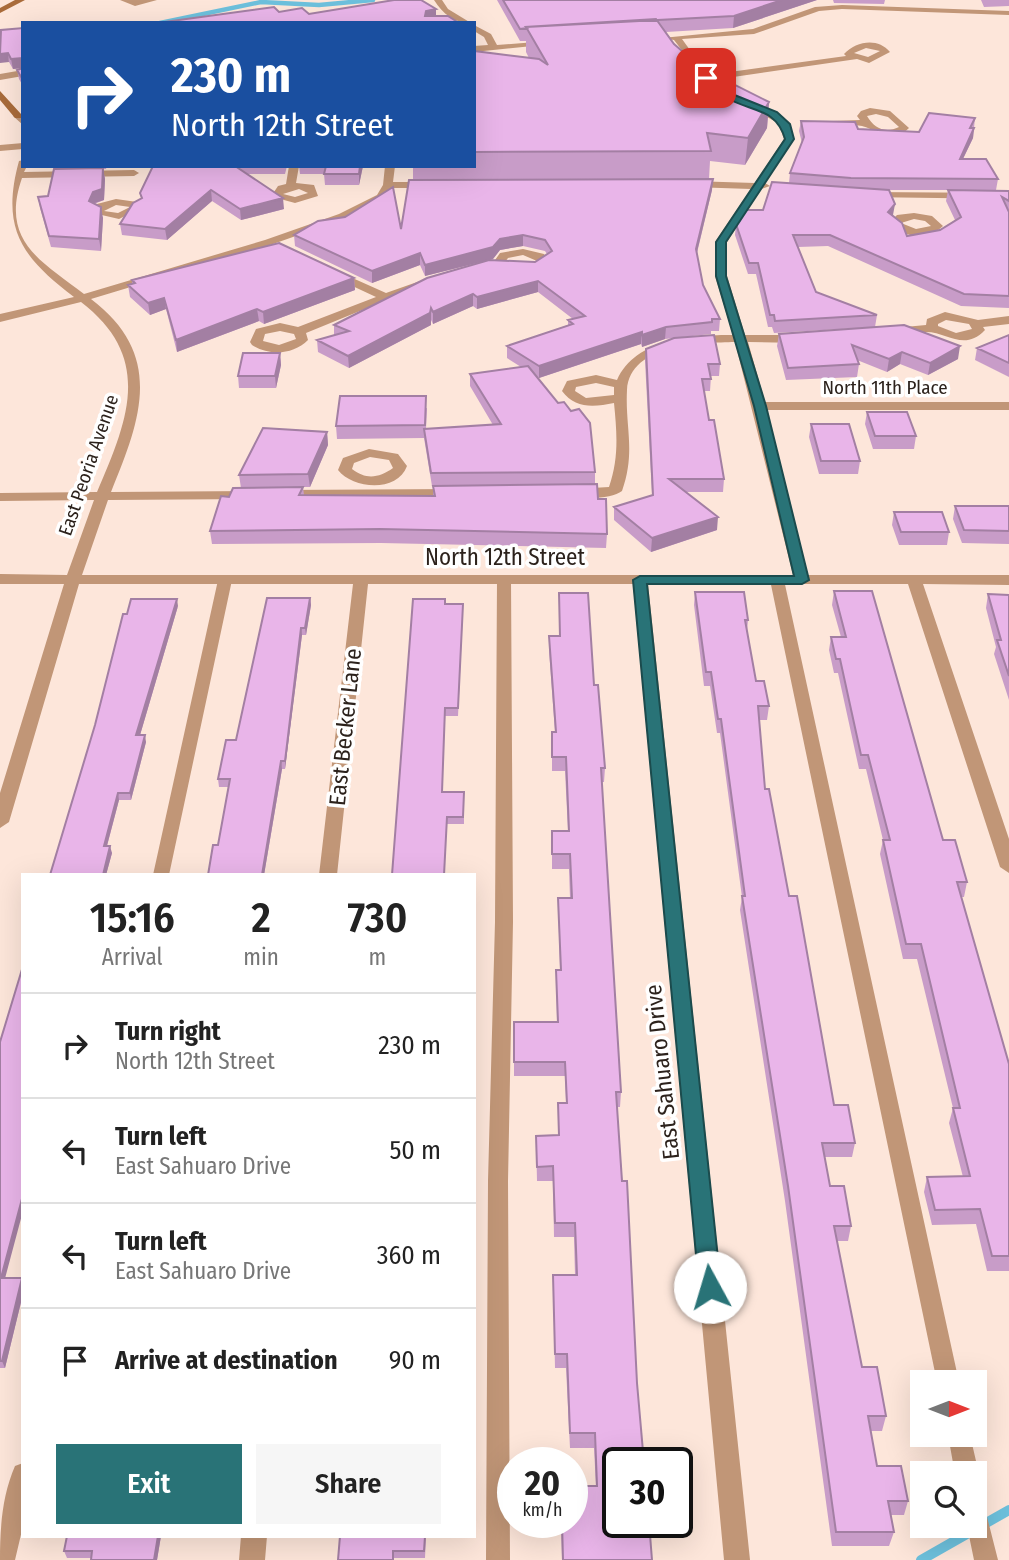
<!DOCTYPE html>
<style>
:root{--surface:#fff;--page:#f6f6f6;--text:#222;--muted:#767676;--line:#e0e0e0;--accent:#297377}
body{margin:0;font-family:"Fira Sans Condensed",sans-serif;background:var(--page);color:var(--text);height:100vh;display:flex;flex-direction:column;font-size:26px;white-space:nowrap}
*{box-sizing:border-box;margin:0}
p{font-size:23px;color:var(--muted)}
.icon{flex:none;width:38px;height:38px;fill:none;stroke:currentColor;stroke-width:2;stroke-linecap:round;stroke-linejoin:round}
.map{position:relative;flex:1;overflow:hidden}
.drawer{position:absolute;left:21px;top:873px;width:455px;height:665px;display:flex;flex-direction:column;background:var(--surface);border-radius:0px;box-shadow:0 7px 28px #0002}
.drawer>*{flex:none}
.hud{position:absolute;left:21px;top:21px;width:455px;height:147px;border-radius:0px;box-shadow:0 7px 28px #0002;background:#1a4fa0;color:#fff;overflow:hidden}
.needle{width:46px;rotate:90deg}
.fabs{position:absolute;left:910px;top:1370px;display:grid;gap:14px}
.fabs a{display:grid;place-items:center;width:77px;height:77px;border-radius:0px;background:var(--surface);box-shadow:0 7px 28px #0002;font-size:35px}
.speed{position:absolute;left:497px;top:1447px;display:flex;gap:14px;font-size:35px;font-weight:700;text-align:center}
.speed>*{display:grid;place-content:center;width:91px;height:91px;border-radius:50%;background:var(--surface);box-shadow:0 7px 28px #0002;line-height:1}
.speed small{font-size:18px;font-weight:400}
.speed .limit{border:4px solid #111;border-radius:10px;background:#fff;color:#111}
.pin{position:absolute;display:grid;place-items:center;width:60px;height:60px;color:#fff;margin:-30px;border-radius:14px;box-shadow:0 4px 10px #0006}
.me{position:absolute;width:77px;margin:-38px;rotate:354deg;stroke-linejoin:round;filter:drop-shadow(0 0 5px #0008)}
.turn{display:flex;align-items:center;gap:24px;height:147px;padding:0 35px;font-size:32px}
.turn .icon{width:91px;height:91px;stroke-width:2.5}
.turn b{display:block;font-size:49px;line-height:60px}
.eta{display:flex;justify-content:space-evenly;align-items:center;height:119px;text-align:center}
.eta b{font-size:42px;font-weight:600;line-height:49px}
.primary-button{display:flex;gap:14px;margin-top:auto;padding:14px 35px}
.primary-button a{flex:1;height:80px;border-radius:0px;background:var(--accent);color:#fff;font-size:28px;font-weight:600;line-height:80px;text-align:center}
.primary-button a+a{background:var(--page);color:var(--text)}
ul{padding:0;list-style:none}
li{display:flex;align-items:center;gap:21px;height:105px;padding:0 35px;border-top:2px solid var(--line)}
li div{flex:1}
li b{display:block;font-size:26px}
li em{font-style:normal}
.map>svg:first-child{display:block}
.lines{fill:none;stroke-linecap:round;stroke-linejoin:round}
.stream-far1{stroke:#6dc0dc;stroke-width:4.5}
.stream{stroke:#6dc0dc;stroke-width:10}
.lane{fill:#c19677;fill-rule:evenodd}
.street{fill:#c19677;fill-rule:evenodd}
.secondary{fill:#a96b3a;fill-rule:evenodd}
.wall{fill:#c89cc8}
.shaded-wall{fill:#a37fa3}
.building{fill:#e9b5e9;stroke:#a37fa3;stroke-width:2}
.route{fill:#297377;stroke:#1b4b4d;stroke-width:2}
.labels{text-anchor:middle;stroke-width:7;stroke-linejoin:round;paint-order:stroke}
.far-street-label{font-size:19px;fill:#2c221c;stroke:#fff}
.street-label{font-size:23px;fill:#2c221c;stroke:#fff}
</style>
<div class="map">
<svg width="1009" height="1560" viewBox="0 0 1009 1560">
<rect width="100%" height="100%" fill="#fde6da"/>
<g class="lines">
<path class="stream-far1" d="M160 23 261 2 319 5 373 0"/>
<path class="stream" d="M921 1560 1009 1510"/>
<path class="lane" d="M225 576 232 580 169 875H153L218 580Z
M504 576 511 580 513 922 508 1181 510 1560H486L488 1181 495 922 497 580Z
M777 576 784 580 959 1382H937L770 580Z
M948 1435H970L979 1474 975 1482V1474H955Z
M23 1463V1526L15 1560H0C0 1528 2 1496 15 1466Z
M975 1498 983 1501 998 1560H974L967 1526H975Z"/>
<path class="street" d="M120 0H157L135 6Z
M434 0H442L448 9 471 23C454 23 443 14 434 0Z
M842 5 1009 11V15L842 9 819 11 754 34 682 39 708 75 846 56 844 54C856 41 878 37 890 52L869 63 857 59 706 81 674 40 662 38 753 29 815 7ZM866 48 880 51 868 57 854 53Z
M474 25 491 34 497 45 548 41 552 44 474 52V46L488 45 484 37 474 31Z
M23 70V76L0 80V74Z
M748 100 785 119 794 139 765 183 770 186 761 189 727 242V276L745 335H800L806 339 800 343 748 342 765 402H1009V410H767L808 575H1009V585L923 584 1009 839V873L1000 867 908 584H648L750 1560H724L633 584H368L337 875H319L353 584H79L9 822 0 828V793L64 584H0V574L67 575 94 500 0 501V493L97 492C128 420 154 358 81 302L0 322V314L74 297C23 258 0 230 19 161L23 160V166H27L24 172 134 170 139 173 134 176 22 178C0 241 41 261 84 294L265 240 339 214 377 195 383 185 385 166H395L393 182H432L437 185 432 188H391L385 199 347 218 273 244 91 299C165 355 141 419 111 492L253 491 260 495 253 499 108 500 82 575H793L735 342C702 343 630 343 627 390 625 428 636 451 622 491 612 499 578 501 568 493L575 489 609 487C619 458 617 433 614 403 594 407 575 409 562 391L567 381 596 375 617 380C636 338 692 335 733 335L715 276V242L751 189 691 187 686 184 691 181 755 183 784 139 778 123 745 105 743 103ZM596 383 614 387V395L586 398 575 391 576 387Z
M870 108 890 111 909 128C889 146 879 130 862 126 850 123 838 130 828 124L833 121 860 120 857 116 861 111ZM876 114 888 117 899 127C885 134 874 128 867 116Z
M18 113 23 116V125L13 116Z
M23 143V149L0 151V145Z
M289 166H299L296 183 314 185 318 196 295 203 273 197 272 195 278 186 286 184ZM299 189 308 193 295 197 283 194Z
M869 192 1009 193V199L865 197 864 195Z
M116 199 137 202 141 208 119 219 93 213 97 204ZM116 205 130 207 118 213 104 211Z
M914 213 932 216 943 226C928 241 903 238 889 223L897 215ZM914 219 925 221 931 226 916 229 901 223Z
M523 249 544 254 549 262C534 277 508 277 493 263L500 253ZM523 255 537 261 522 267 505 262 508 258Z
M331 272H339L386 293 420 281 426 284 306 333 308 340C293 355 269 356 252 345L250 342 256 329 280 323 298 327 376 297 331 276ZM280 331 294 334 296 339 279 345 263 341 265 334Z
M945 312 978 320 1009 316V324L983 327 985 330C964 352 948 332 926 332 914 333 898 339 888 332L894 328 926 325 927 319ZM946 320 969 324 972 329 956 333 938 326V324Z
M369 449 398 454 407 466C397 493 353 489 338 470L343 458ZM370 457 389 460 393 468C379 478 366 480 352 469L354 463Z
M456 489 461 490V496L281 498 274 494 281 490Z
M241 1536H267L265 1560H239Z"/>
<path class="secondary" d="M15 0H25L0 13V8Z
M0 91 21 114V118H15L0 100Z"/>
</g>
<path class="wall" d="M497 0H817L733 28 666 32 674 44 703 69 769 102 767 128 745 165 710 161 709 179H413V166H474V51L529 58 526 52V41H520Z
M833 0H885L884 4 834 3Z
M981 0H1009V6L984 7Z
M23 28V86L19 79 17 70 22 68 13 69 9 62 1 30Z
M975 118 973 138 963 159 998 179 996 190H885L893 216 907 236 940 230 955 220 946 201 948 190 1009 191V308L961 306 828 246 798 247 816 292 877 315 875 327 774 333 772 327H768L756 274H748L735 235 736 224 763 210 789 183 790 173 802 143 799 131 801 121 858 129 919 132Z
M58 166H107L106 169H103L105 179 104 200 94 204 103 218 101 251 51 247 40 208 38 197 48 196 58 169Z
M153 166H287L285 174H247L284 209 241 220 212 201 167 240 122 235 120 224 141 199 140 193Z
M299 166H363L359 185H325L324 174H300Z
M712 190 697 253 703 285 720 319 719 331H711V334L665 339 642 347 641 344 539 378 537 377 595 472V484L607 534 606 548 381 543 212 544 210 531 229 497 241 488 239 475 327 432 328 445 310 487H303L304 495 433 496V486H432L424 438 337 439 336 426 427 408 426 429 493 425 470 386V374L521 367 507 358V346L568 325V320L573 319 538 292 477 309 473 306 433 324 431 320V325L349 368 318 352 317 340 334 335V325L535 262 547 254 545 251 523 246 500 250 493 259 425 276 420 265 372 283 295 246 294 235 401 229Z
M354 278 355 290 264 324 259 321 177 352 166 309 150 315 130 297 128 285 132 284V280Z
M779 334 958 359 928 375 900 364 887 372 857 360 859 364 857 377 786 380 777 346Z
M1009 335V377L975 360 977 348Z
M646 349 720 364 719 376H711L710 391H704L709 420 724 479 723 492H686L717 530 651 552 614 520V507L652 495 645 361Z
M280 353 281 365 276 388H239L238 376Z
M867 412 916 436 914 449H873L865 424Z
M811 424 860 461 858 474H819L809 437Z
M955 506H1009V544L962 543 953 519Z
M894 512 949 532 947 545H899L892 525Z
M834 591 943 840 967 882 964 897H961L1009 1064V1271H987L976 1224 932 1225 924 1192 927 1177H963L949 1123 953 1108 917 959H903L880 854 883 840 866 769H859L838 673H834L829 650 831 637H841L832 605Z
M695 592 748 620 747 631 756 681 769 706 767 720H759L765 789 834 1105 855 1143 852 1157H824L830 1186 851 1226 848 1241H837L862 1367 886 1416 882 1431H871L877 1466 908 1501 904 1515H890L894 1532 889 1546H832L785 1201 740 910 742 897 720 733H717L710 686H704L694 605Z
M559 593 594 685 605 768 604 782H602L621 1092 620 1107H617L637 1383 652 1560H562L561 1522H572L596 1486 594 1448H570L566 1368H555L553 1275H575L574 1237H554L553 1181H537L536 1136 558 1135V1103H566L565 1076H514V1022H557L556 970H560L558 898H570L569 869H552V831H568L565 771H552V732H555L549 650V636H559Z
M988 594 1009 595V700L994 654 996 647 986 608Z
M310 598 311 605 306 635H302L285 769H282L264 875H208L218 845 229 787H219L218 779 236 740Z
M178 606 140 735 146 742 131 800H119L107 846 112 853 106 875H50Z
M463 611 458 716H445L442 792H464V824H447L392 875Z
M0 1042 5 1278H22L23 1294 5 1368H0Z
M67 1536H161L157 1560H91V1558H67L64 1551Z
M426 1536 425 1558H394L393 1560H338Z"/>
<path class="shaded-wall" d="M782 0H817L733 28 734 16Z
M436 9V18L425 16 426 11Z
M8 53 9 62 0 63V54Z
M23 58V68L13 69 11 59Z
M769 102 767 128 745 165 748 138Z
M974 128 973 138 958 169 960 159Z
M360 166H363L359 185V174Z
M103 168 105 179 104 200 95 203 91 212 89 201Z
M713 179 712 190 695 260 696 249Z
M211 190 212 201 167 240 165 229Z
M283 198 284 209 241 220 240 209Z
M895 204 893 215 886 223 888 212Z
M101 207 103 218 101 251 99 239Z
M523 235V246L500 250 493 259 425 276V265L500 239Z
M420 253V265L372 283V271Z
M354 278 355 290 264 324 263 312Z
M538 281V292L477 309V297Z
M473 294V306L433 324V312Z
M164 298 166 309 150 315 148 303Z
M431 308V325L349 368 348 356Z
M257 309 259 321 177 352 176 340Z
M666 327 665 339 642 347V335Z
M642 332 641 344 539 378V366Z
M960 346 958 359 928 375 930 363Z
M902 352 900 364 887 372 889 359Z
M280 353 281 365 276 388 275 376Z
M327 432 328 445 310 487 308 474Z
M718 517 717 530 651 552 652 538Z
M310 598 311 605 306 635 305 628Z
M177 599 178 606 138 742 136 735Z
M301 628 302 635 285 769V761Z
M145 735 146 742 131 800 130 793Z
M281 761 282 769 264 875H262Z
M118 793 119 800 105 853 104 846Z
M110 846 112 853 106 875H103Z
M23 1195V1211L3 1286 1 1278Z
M22 1278 23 1294 5 1368 2 1361Z
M158 1536H161L157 1560H154Z"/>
<path class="building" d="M394 0H421L436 9 426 11 425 16H448L459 23H157L274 7 279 12 302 8 309 14Z
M503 0H782L734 16 526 27 527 28 520 29Z
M656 19 674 44 703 69 769 102 748 138 707 133 711 151 474 152V51L539 59 548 65 526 27Z
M23 28V58L11 59 8 53 0 54 1 30Z
M23 68V80L17 70Z
M929 113 975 118 970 128H974L960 159H986L998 179 851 178 790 173 804 137 801 121 855 122 858 129 919 132Z
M153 166H235L283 198 240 209 211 190 165 229 120 224 133 203 142 198 140 193Z
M326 166H360L359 174H324Z
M103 168 102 189 93 192 89 201 101 207 99 239 49 236 38 197 48 196 54 169Z
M713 179 696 249 703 285 720 319H712V322L666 327 642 335V332L539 366 507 346 573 324 568 320 585 316 538 281 477 297 473 294 433 312 431 308 430 313 348 356 317 340 349 331 334 325 427 278 489 260 535 262 552 251 545 240 523 235 500 239 493 247 425 265 420 253 372 271 294 235 318 221 345 217 393 187 401 229 409 180Z
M772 182 889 190 895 204 888 212 902 223 907 236 940 230 961 217 948 190 1009 191V201L1002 197 1009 212V296L964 294 830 235H793L816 292 877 315 775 321 774 315H770L758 263H749L736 224 745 210H763Z
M279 243 354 278 263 312 257 309 176 340 164 298 148 303 128 285 135 283 132 280Z
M904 325 960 346 930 363 902 352 889 359 852 345 859 364 788 368 779 334Z
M714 335 720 364H708L711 379H702L709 420H714L724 479H669L718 517 652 538 614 507 653 495 646 349 674 338Z
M1009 335V363L977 348Z
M243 353H280L275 376H238Z
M528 366 558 403 564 402 571 411 579 409 590 423 595 472 431 473 424 429 501 424 470 374Z
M340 396H426L425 425 336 426Z
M867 412H907L916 436H875Z
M811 424H849L860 461H821Z
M263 428 327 432 308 474 239 475Z
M597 484 598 499H606L607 534 380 529 210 531 221 496 229 497 233 488 303 487 299 495 435 496 433 486Z
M955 506H1009V531L964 530Z
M894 512H942L949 532H901Z
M834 591H872L943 840H955L967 882H957L1009 1064V1256H992L980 1209 935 1210 927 1177 970 1176 953 1108H960L921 944H906L883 840H890L868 755H861L840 659H836L831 637H846Z
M695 592H744L748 620H745L756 681H764L769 706H758L765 789H769L789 896H797L834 1105H848L855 1143H822L830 1186H844L851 1226H834L862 1367H877L886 1416H868L877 1466H901L908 1501H888L894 1532H836L788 1186 742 896H745L721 719H718L711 672H706Z
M559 593H588L594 685H598L605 768H601L621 1092H616L622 1181H627L637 1383 644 1463H618V1522H649L652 1560H563L562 1522H572V1486H597L595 1433H570L567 1354H555L553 1275H577L575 1223H555L553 1166 537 1167 536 1136 559 1135 558 1103H567L565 1062H514V1022H558L556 970H561L558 898H572L570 854H552V831H569L566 757H552V732H556L549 636H560Z
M988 594 1009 595V676L997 640H1001Z
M267 598H310L305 628H301L285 761H281L262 875H208L213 845H218L230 779H218L226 740H236Z
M131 599H177L136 735H145L130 793H118L104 846H110L103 875H50L95 725 123 614H127Z
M413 599H445V604H463L458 708H445L442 792H464L463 817H447L444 875H392Z
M23 966V1195L1 1278H22L2 1361H0V1042Z
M67 1536H158L154 1560H91L92 1551H64Z
M340 1536H425L424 1551H393V1560H338Z"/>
<path class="route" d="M703 76H709L732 94 777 112 790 124 794 139 726 242V276L766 406 809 580 802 584H647L721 1287 718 1293 710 1296 702 1293 699 1287 633 580 640 576H794L754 406 716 276V242L785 139C776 107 750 112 725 97 717 92 710 85 703 80Z"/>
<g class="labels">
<g class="far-street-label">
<text x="885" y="394">North 11th Place</text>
<text transform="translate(88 465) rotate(-71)" y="7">East Peoria Avenue</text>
</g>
<g class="street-label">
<text x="505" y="565">North 12th Street</text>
<text transform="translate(345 727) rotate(-84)" y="8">East Becker Lane</text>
<text transform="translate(662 1072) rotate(-96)" y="8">East Sahuaro Drive</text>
</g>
</g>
</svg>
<div class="fabs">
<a><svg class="needle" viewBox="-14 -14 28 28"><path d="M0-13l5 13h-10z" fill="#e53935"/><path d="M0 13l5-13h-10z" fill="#767676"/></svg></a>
<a><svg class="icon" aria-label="search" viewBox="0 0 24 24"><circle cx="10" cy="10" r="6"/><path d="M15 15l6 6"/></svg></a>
</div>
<div class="speed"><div>20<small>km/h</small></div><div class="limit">30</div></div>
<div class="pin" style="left:706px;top:78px;background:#d93025"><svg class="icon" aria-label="arrive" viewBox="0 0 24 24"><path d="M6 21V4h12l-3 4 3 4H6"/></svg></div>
<svg class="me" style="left:710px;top:1287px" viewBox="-20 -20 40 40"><circle r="19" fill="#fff"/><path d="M0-13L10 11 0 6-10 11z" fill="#297377"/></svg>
<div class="hud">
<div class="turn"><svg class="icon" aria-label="right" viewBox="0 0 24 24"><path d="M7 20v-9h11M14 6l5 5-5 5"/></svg><div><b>230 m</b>North 12th Street</div></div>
</div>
<section class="drawer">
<div class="eta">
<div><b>15:16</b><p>Arrival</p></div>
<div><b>2</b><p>min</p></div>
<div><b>730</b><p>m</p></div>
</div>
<ul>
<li><svg class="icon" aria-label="right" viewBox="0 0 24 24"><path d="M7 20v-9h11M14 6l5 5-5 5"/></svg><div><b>Turn right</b><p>North 12th Street</p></div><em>230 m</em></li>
<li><svg class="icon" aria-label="left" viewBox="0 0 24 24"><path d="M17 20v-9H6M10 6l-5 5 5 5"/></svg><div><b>Turn left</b><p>East Sahuaro Drive</p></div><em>50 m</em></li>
<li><svg class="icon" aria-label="left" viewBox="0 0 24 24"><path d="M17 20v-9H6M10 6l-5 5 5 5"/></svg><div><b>Turn left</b><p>East Sahuaro Drive</p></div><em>360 m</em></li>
<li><svg class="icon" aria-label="arrive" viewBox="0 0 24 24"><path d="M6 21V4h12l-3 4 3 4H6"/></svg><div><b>Arrive at destination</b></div><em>90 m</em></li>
</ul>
<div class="primary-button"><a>Exit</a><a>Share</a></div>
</section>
</div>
